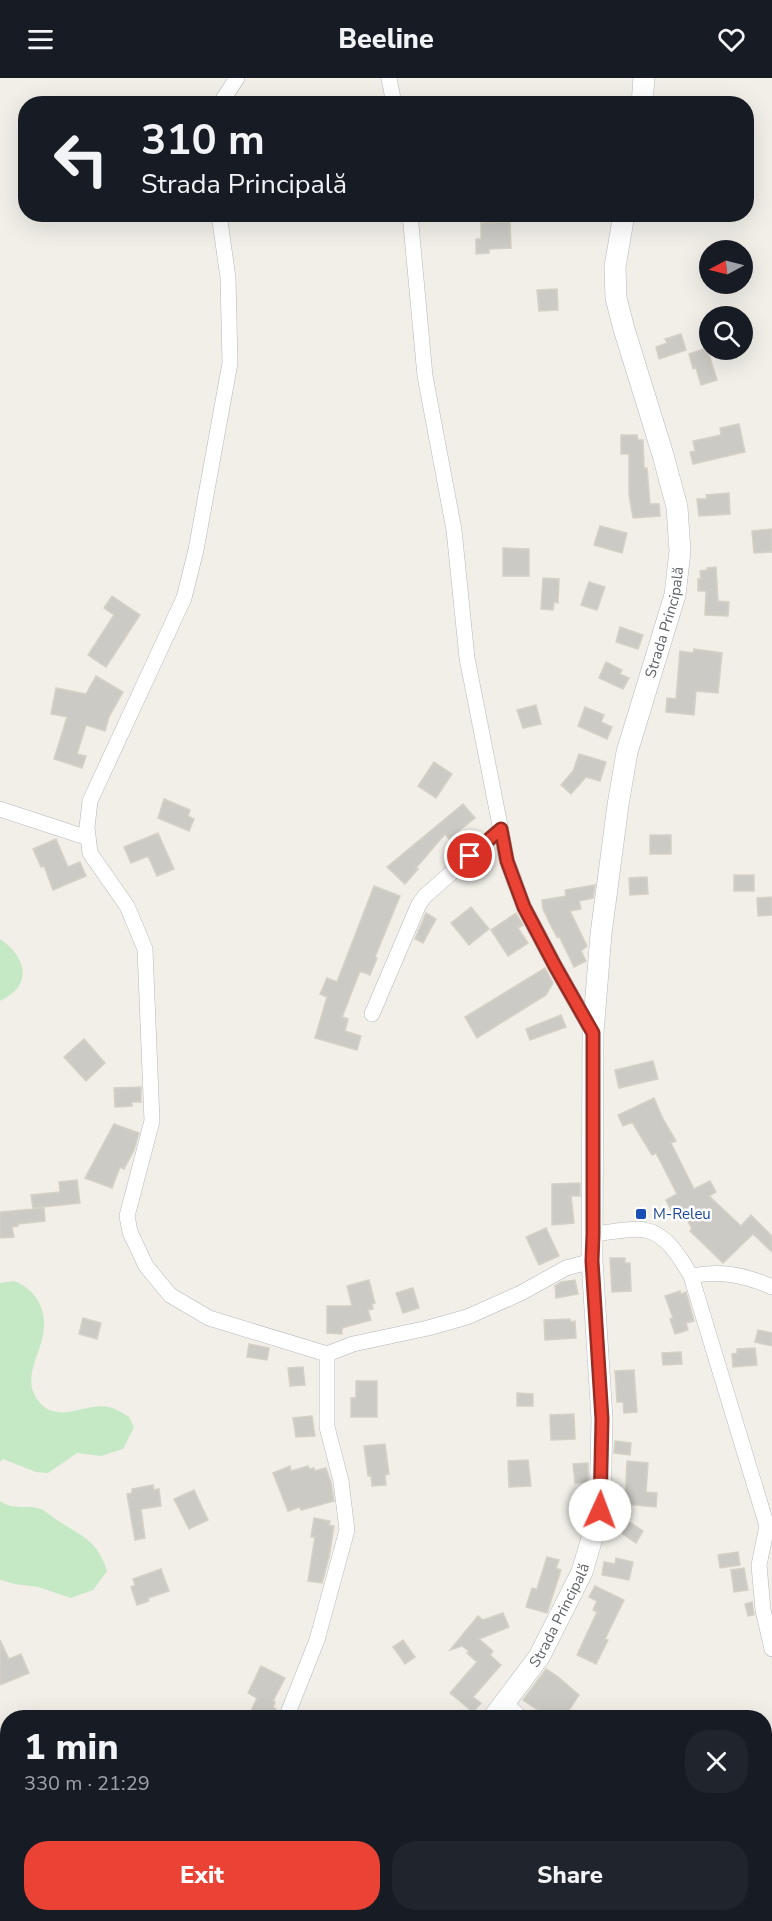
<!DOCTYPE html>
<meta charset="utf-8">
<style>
:root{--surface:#171b24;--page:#20242c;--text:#f1f3f6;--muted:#9ea1a6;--accent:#ea4335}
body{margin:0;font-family:"Nunito Sans",sans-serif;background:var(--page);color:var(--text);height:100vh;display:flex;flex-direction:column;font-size:22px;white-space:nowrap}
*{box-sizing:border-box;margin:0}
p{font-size:20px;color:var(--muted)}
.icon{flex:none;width:33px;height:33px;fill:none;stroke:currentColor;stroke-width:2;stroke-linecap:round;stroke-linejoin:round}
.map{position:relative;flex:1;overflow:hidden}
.side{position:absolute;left:0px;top:1632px;width:772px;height:212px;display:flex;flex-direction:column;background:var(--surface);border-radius:24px 24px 0 0;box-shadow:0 6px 24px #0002}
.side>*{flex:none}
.hud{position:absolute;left:18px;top:18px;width:736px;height:126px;border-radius:24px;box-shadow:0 6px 24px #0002;background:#171b24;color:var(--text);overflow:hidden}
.needle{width:39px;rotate:263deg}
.buttons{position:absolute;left:699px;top:162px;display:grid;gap:12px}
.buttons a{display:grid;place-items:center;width:54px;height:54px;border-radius:50%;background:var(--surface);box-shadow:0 6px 24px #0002;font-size:30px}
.pin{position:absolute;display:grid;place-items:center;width:51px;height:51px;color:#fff;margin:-26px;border:3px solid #fff;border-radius:50%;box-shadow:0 2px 6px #0007}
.me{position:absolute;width:66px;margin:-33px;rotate:2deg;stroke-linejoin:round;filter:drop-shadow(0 0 4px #0008)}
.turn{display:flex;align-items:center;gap:21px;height:126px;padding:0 24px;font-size:27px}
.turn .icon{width:78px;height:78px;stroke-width:2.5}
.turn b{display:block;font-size:42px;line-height:51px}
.round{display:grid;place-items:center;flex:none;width:63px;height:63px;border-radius:24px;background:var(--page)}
.headline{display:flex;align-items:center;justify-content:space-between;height:102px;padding:0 24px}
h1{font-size:36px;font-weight:800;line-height:45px}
.primary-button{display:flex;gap:12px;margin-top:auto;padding:12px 24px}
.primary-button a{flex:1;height:69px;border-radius:24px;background:var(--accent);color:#fff;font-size:24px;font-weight:800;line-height:69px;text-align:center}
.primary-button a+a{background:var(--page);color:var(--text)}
header{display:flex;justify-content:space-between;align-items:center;height:78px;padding:0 24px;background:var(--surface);font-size:27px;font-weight:800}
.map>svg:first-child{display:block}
.green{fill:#c5e8c5}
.building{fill:#cccac5;stroke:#d6d1c6;stroke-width:1.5}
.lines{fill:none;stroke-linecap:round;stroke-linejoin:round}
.street-casing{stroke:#b5b8bc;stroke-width:16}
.secondary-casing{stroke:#b6babf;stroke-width:22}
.street{stroke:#fff;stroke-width:15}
.secondary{stroke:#fff;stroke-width:21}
.route-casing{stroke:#982c22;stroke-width:15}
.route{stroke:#ea4335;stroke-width:10}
.transit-dot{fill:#1a4fb4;stroke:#fff;stroke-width:2}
.labels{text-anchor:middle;stroke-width:5;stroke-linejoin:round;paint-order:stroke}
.street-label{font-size:15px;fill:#5f6368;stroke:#fff}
.transit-label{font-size:15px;fill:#164399;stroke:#fff;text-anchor:start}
</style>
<header><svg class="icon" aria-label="menu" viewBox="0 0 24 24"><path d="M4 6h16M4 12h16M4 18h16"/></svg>Beeline<svg class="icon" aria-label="heart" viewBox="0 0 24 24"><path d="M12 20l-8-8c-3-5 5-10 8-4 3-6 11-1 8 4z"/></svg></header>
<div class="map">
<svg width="772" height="1843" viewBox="0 0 772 1843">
<rect width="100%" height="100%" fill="#f1efe8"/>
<path class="green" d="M0 861C27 879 33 908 0 923Z
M14 1203C33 1210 45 1227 44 1249 43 1276 17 1302 42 1327 61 1345 87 1324 109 1329 116 1331 123 1335 129 1339L134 1349 123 1371 101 1378 77 1375 48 1395 36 1394 3 1381 0 1384V1205Z
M0 1423C14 1433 27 1426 41 1431 47 1434 54 1440 60 1444 84 1459 98 1464 107 1493L93 1512 71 1520 38 1509 15 1506 0 1502Z"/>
<path class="building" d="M510 144 511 170 489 171V175L476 176V161H481V145Z
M557 211 558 232 539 233 537 212Z
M681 256 686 272 659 281 656 269 667 265 665 261Z
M707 270 717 302 701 307 696 290 693 291 689 276Z
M739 346 745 374 693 386 690 374 695 373 693 363 721 357 720 350Z
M621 357H637L638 362H643L644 390H647L650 426H659L660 438 633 440 629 416V376H621Z
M729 415 730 436 699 438 697 421H707L706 417Z
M600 448 627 455 622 475 594 467Z
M772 451V474L754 475 752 453Z
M503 470 529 471V498H503Z
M716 489 718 523 729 524 728 538 705 537 706 513H698V501H701L700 493 707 492V490Z
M543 500 559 501 558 525 554 524 553 532 541 531Z
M589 504 605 509 597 532 581 527Z
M112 518 140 537 106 589 88 577 114 537 104 530Z
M620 549 643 557 638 571 616 564Z
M694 571 722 575 718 615 696 613 694 637 666 634 667 620 676 621 680 573 693 575Z
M606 584 622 592 620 596 629 600 623 611 599 600Z
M96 598 123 614 109 639 105 653 86 647 77 676 86 678 82 690 54 681 67 639 51 636 56 610 86 616Z
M536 627 541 646 523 650 517 632Z
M585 629 604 637 601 644 612 649 607 661 578 648Z
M579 676 606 684 600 703 586 699 571 716 561 707 573 693Z
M434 684 452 696 436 720 418 708Z
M164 721 190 732 188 738 194 741 189 753 158 740Z
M463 726 475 740 449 761 445 756 416 790 418 791 405 806 387 789Z
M158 755 174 791 157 798 148 778 131 785 124 769Z
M650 757H671V776H650Z
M56 761 68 789 80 784 86 798 53 812 44 788 41 789 33 771Z
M734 797H754V813H734Z
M647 799 648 816 630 817 629 800Z
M595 807 593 820 579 823 581 831 570 833 587 868 581 873 586 883 574 889 559 858 557 859 551 848 543 831 542 822 566 818 565 812Z
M374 808 400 818 375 879 377 880 370 897 360 893 342 939 348 941 345 953 361 958 357 972 315 960 327 919 320 916 327 900 337 904Z
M772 819V837L758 838 757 820Z
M471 829 489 851 469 867 451 845Z
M426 835 436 841 423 865 415 861Z
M516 835 523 847 518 850 528 865 508 878 491 852Z
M545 890 553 905 546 917 477 960 465 939Z
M561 937 566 949 530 962 526 951Z
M84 961 105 985 86 1003 64 979Z
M653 983 658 1001 619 1010 615 992Z
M141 1009V1024H132V1028L115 1029 114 1010Z
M654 1020 663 1041 676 1063 671 1065 694 1111 710 1103 716 1114 709 1118 741 1148 751 1137 772 1158V1174L753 1156 723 1185 690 1153 692 1151 682 1132 673 1136 666 1122 677 1116 656 1075 652 1077 632 1044 623 1048 618 1037Z
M114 1046 139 1055 134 1072 124 1091 120 1089 112 1110 85 1100Z
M77 1102 80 1125 33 1130 31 1117 60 1114 59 1104Z
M580 1105V1118H571L574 1145 552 1147V1106Z
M44 1130 45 1143 18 1146V1148L12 1149 14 1159 0 1160V1134Z
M546 1150 559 1178 539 1187 526 1159Z
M610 1180H625V1185H630L631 1213 612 1214Z
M369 1202 375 1225 372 1226 373 1231 368 1232 371 1242 342 1250V1256L327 1255V1228H352L347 1208Z
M575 1202 578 1216 556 1220 555 1208 561 1204Z
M413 1210 419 1230 403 1235 396 1215Z
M680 1213 681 1216 686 1214 694 1243 686 1245 688 1252 675 1256 670 1241 673 1240 665 1218Z
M83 1240 101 1245 97 1261 79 1256Z
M570 1241 571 1244 575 1243 576 1260 545 1262 544 1242Z
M758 1252 772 1255V1268L755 1264Z
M249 1266 269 1270 267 1282 247 1279Z
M755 1270 757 1287 733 1289 732 1276 737 1275V1271Z
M681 1274 682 1286 663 1287 662 1275Z
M303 1289 305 1307 290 1308 288 1290Z
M634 1292 637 1334 624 1335 623 1324H617L615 1293Z
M356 1303H377V1339H351V1320H356Z
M517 1315 533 1316V1328H517Z
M574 1336 575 1361 551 1362 550 1337Z
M312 1338 315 1358 296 1359 293 1340Z
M615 1363 631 1365 630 1377 614 1375Z
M385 1366 389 1396 385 1397 386 1407 372 1408 371 1398H368L364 1368Z
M528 1382 531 1408 509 1409 508 1383Z
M627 1383 648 1385 646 1414 657 1415 656 1429 625 1426Z
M588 1385V1404L575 1405 573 1386Z
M290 1388 291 1393 308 1388 309 1391 314 1390 315 1393 326 1390 331 1405 334 1423 301 1432 300 1429 288 1433 273 1395Z
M153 1407 154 1412 159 1411 161 1428 141 1431 145 1460 135 1462 127 1416 132 1415V1411Z
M194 1412 208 1442 189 1451 174 1421Z
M619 1437 643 1453 636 1465 612 1449Z
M314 1440 330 1443 329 1447 334 1448 329 1479 322 1505 308 1503 315 1459H311Z
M738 1474 740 1487 720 1490 718 1477Z
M547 1479 559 1482 556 1490 561 1492 547 1535 526 1529 532 1510 537 1511Z
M616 1480 633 1484 629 1502 602 1497 604 1484 615 1486Z
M744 1490 748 1512 734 1514 731 1492Z
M161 1491 169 1513 148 1520 149 1523 137 1527 131 1509 135 1507 133 1501Z
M595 1508 624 1522 605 1561 608 1562 596 1586 577 1577 597 1534 593 1532 597 1523 589 1519Z
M752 1524 754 1537 748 1538 745 1526Z
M503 1535 509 1549 479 1561 493 1573 490 1577 501 1587 473 1619 481 1625 473 1634 450 1615 477 1584 467 1575 469 1573 462 1568 450 1572 478 1538 483 1542Z
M0 1562 9 1581 21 1576 29 1595 0 1607Z
M403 1562 415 1579 405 1586 393 1569Z
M261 1588 285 1600 273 1623 275 1624 273 1629 276 1631 271 1640H264L251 1633 257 1620 248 1615Z
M546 1591 557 1598 579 1617 564 1640H550L523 1622Z"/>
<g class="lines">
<defs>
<path id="street" d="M389 0 394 26
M220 26 237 0
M219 136 228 200 230 285 196 472 184 520 90 723 87 749 90 775 127 828 145 871 152 1043 127 1138 130 1154 146 1188 170 1217 209 1240 327 1276 353 1266 428 1250 467 1239 521 1215 566 1190 592 1183
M410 136 425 298 454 452 467 580 507 783 524 829 555 888 593 955
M0 731 88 760
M372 936 419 826 425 818 501 751
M593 1156C608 1155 632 1149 645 1152 667 1156 681 1181 691 1198L767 1448 759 1487 763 1532 772 1571
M691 1198C720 1192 745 1197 772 1209
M505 1625 521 1640
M286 1640 317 1562 347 1452 341 1403 327 1349V1276
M765 1759 772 1757
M40 1843 45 1836
M628 1843 630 1836"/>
<g id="secondary">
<path d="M642 26 644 0"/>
<path id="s1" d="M493 1640 539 1579 582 1494 600 1433 602 1341 592 1183 593 955 601 856 618 727 627 674 675 517 680 473 677 429 663 377 624 251 616 220 615 189 624 136"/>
<path d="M360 1843 361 1836"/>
</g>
</defs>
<use href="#street" class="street-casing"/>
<use href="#secondary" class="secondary-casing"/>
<use href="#street" class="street"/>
<use href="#secondary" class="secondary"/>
</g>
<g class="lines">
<defs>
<path id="route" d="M470 778 501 751 507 783 524 829 555 888 593 955V1156L592 1183 602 1341 600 1432"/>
</defs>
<use href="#route" class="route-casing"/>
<use href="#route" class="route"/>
</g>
<rect class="transit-dot" x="635" y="1130" width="12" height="12" rx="3"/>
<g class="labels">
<g class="street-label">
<text dy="5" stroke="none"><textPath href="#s1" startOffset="1132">Strada Principală</textPath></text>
<text dy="5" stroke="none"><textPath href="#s1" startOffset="123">Strada Principală</textPath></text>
</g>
<g class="transit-label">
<text x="653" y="1141">M-Releu</text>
</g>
</g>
</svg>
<div class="buttons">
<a><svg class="needle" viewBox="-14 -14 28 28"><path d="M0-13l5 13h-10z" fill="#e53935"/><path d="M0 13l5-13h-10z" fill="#9ea1a6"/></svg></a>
<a><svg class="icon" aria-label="search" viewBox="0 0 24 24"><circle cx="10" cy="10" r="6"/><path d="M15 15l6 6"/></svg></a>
</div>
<div class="pin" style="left:470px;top:778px;background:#d93025"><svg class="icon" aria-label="arrive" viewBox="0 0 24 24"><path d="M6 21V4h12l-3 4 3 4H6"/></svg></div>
<svg class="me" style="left:600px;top:1432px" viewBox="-20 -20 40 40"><circle r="19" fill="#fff"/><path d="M0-13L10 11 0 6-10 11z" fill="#ea4335"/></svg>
<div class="hud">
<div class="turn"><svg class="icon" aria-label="left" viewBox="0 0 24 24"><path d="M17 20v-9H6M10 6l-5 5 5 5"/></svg><div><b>310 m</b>Strada Principală</div></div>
</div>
<section class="side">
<div class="headline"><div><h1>1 min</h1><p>330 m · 21:29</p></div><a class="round"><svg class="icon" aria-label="close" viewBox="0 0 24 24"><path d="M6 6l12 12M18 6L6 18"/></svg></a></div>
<div class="primary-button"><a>Exit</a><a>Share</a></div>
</section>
</div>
